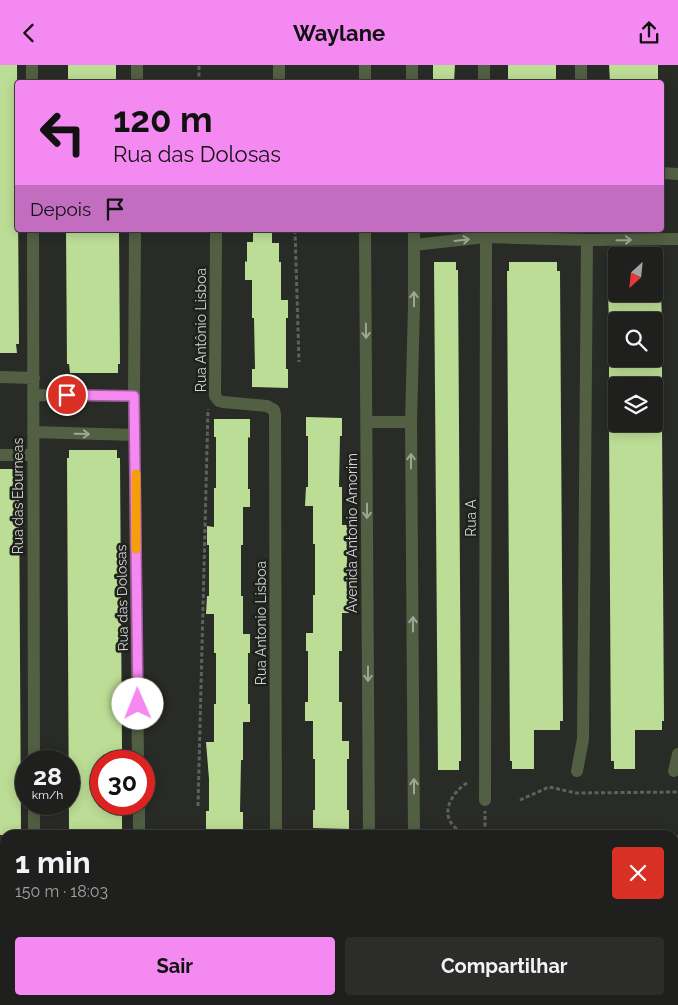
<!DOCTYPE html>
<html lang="pt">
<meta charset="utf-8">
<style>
:root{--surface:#1f201d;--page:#2c2d2a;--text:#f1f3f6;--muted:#a1a3a4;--line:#3c3e3b;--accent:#f489f1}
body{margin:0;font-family:Raleway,sans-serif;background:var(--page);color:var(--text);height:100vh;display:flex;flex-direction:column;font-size:19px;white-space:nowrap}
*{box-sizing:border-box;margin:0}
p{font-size:16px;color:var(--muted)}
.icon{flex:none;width:28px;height:28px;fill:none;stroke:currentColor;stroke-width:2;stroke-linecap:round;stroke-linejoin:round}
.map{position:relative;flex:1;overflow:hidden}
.details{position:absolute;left:0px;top:765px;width:679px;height:175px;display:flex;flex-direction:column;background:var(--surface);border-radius:15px 15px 0 0;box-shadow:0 2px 12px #0003,0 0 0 1px var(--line)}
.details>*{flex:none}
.top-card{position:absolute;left:15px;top:15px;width:649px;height:152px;border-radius:5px;box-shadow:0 2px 12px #0003,0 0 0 1px var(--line);background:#f489f1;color:#111;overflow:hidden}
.needle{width:32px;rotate:207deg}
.controls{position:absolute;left:608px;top:182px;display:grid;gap:10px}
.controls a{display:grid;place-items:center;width:55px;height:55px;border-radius:5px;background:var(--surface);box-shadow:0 2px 12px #0003,0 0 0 1px var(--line);font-size:25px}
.speed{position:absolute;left:15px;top:685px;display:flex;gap:10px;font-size:25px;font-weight:700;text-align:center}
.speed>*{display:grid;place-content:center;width:65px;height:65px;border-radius:50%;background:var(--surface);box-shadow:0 2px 12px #0003,0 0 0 1px var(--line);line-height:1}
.speed small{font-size:12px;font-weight:400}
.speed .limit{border:8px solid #d22;background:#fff;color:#111}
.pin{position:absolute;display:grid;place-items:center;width:42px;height:42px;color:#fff;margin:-21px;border:2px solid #fff;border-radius:50%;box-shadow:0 1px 5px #0007}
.me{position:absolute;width:55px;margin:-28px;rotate:359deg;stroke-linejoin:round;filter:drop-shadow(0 0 4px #0008)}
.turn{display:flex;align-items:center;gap:18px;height:105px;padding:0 15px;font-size:22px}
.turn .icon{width:65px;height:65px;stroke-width:2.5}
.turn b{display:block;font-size:35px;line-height:42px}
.then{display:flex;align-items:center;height:48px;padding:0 15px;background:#0003;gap:10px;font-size:19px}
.round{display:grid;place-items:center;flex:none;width:52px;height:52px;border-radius:5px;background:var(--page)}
.overview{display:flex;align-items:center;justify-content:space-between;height:85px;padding:0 15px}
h1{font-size:30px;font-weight:700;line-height:38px}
.button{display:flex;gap:10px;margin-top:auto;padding:10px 15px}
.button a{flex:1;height:58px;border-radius:5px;background:var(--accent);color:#111;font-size:20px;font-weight:700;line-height:58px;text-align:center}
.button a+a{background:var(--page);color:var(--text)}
header{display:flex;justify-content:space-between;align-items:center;height:65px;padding:0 15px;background:var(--accent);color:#111;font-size:22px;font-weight:700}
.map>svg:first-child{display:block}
.building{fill:#bcdd95}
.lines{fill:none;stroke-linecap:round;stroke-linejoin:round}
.path{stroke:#60615e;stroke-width:3;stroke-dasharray:4 2.5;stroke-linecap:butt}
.minor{stroke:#525f43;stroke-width:12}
.oneway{stroke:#9fa598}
.route-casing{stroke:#9f599d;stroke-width:12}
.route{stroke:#f489f1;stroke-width:9}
.slow{stroke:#f59e0b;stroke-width:9}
.labels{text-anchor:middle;stroke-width:5;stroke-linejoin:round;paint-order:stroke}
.street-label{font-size:14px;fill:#d3d4d1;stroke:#1f211d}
</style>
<header><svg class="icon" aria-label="back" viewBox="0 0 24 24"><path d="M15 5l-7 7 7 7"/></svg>Waylane<svg class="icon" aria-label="share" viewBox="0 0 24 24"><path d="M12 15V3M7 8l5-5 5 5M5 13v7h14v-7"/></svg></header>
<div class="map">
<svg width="678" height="940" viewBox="0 0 678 940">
<rect width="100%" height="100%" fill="#292b27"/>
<path class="building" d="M0 0H17L19 279H16L17 288H0Z
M68 0H116V18H68Z
M433 0H455L454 18H433Z
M508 0H556V18H508Z
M609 0H658V18H610Z
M66 165H119L120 299H118V308H70L69 299H67Z
M253 165H272V178H279V197H281V235H288V253H286V304H288V323L252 322V304H255L254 253H252V215H245V196L247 197V177H253Z
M434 197H456V205H458L461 671V696H459V705H438Z
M509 197H557V206H560L563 656H560V665H534V704H512V696H510L507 206H509Z
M608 229H661L662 256H609Z
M609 294H662V321H609Z
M306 352 342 353V371H340L339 422H342V460H349V479H347V530H349V548H342V586H339V637H342V676H349V694H347V745H349V764L313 763V745H315V694H313V656H305V637H308V586H306V568H313V530H315V479H313V441H305L306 422H308V371H306Z
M214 354H250V373L248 372V424H250V442H243V480H241V531H243V569H250V588H248V639H250V657H243V695H241L240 747H243V765H206V746H209V714L206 677H214V639H216V588H214V549H206L207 531H209V480H207V461L214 462V423H216V372H214Z
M609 359H662L664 656H662V665H635V704H614V696H611Z
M69 385H117V393H120L122 686H119V695H101V740H120V748H122V765H120V770H72L71 765H69L67 393H69Z
M0 404H16V413H19L21 770H0Z"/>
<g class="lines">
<path class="path" d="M199 18V0
M295 165 299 297
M467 718C452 727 438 750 457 764 459 766 465 767 468 768L581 770
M520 735 549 722 576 728 678 727
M198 741 208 344
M485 768V746
M674 772H678"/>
<path class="minor" d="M32 0V18
M279 0V18
M412 0V18
M484 0V18
M581 0V18
M137 18V0
M365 18V0
M661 108 678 109
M33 165 34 696
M135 165 134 331 138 696
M216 165 215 331 219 336 223 337 267 341 274 345 275 349 276 770
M365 165 369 770
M414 165V241L411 357 414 770
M414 180 486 172 587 175 678 174
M0 312 34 313
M33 330 134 331
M367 357H411
M33 367 135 370
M0 390H33
M577 706 583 674 587 175
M674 706 678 689
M485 735 486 172
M34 739V770
M139 739V770
M674 795 678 794
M674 819 678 818
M371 935V940
M416 935V940
M27 940 29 935
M188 940 205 935
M277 940 293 935"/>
</g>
<defs><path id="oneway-shaft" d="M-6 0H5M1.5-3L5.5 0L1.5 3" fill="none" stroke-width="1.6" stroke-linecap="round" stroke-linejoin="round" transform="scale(1.25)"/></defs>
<g class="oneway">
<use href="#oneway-shaft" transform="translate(462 175) rotate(-7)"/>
<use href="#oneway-shaft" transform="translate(624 175) rotate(-1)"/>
<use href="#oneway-shaft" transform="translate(414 234) rotate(-90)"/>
<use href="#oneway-shaft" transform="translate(366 266) rotate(89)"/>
<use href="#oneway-shaft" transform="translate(82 369) rotate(1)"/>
<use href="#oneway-shaft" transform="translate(411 396) rotate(-90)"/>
<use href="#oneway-shaft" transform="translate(367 446) rotate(90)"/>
<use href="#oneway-shaft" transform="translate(413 559) rotate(-90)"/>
<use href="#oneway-shaft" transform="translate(368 609) rotate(90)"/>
<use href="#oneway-shaft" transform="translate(414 721) rotate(-90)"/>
</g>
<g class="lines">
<defs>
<path id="route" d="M67 330 134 331 138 639"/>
</defs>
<use href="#route" class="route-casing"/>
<use href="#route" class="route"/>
<path class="slow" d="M136 409V484"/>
</g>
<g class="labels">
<g class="street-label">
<text transform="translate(201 265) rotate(-90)" y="5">Rua Antônio Lisboa</text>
<text transform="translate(18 431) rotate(-90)" y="5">Rua das Eburneas</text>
<text transform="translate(471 453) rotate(-90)" y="5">Rua A</text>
<text transform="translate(352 468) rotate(-90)" y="5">Avenida Antonio Amorim</text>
<text transform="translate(122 533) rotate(-91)" y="5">Rua das Dolosas</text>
<text transform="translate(261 558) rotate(-90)" y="5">Rua Antonio Lisboa</text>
</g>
</g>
</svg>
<div class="controls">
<a><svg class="needle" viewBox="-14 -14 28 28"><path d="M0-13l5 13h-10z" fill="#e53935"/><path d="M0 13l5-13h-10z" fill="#a1a3a4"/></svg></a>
<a><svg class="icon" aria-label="search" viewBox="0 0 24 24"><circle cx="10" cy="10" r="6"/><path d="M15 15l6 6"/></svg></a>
<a><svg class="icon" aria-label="layers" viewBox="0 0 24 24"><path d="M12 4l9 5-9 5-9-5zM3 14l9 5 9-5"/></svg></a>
</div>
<div class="speed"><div>28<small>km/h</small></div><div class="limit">30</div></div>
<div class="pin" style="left:67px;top:330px;background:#d93025"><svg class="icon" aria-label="arrive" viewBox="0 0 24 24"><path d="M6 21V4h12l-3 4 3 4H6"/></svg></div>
<svg class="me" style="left:138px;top:639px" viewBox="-20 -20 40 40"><circle r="19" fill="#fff"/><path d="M0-13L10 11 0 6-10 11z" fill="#f489f1"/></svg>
<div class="top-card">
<div class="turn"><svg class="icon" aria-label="left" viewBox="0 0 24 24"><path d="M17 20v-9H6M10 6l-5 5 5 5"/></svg><div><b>120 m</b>Rua das Dolosas</div></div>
<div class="then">Depois<svg class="icon" aria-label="arrive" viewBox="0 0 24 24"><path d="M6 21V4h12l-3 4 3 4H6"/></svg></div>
</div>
<section class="details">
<div class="overview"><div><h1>1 min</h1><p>150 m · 18:03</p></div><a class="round" style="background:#d93025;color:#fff"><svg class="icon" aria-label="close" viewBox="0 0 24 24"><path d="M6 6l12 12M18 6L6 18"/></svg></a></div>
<div class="button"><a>Sair</a><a>Compartilhar</a></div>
</section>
</div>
